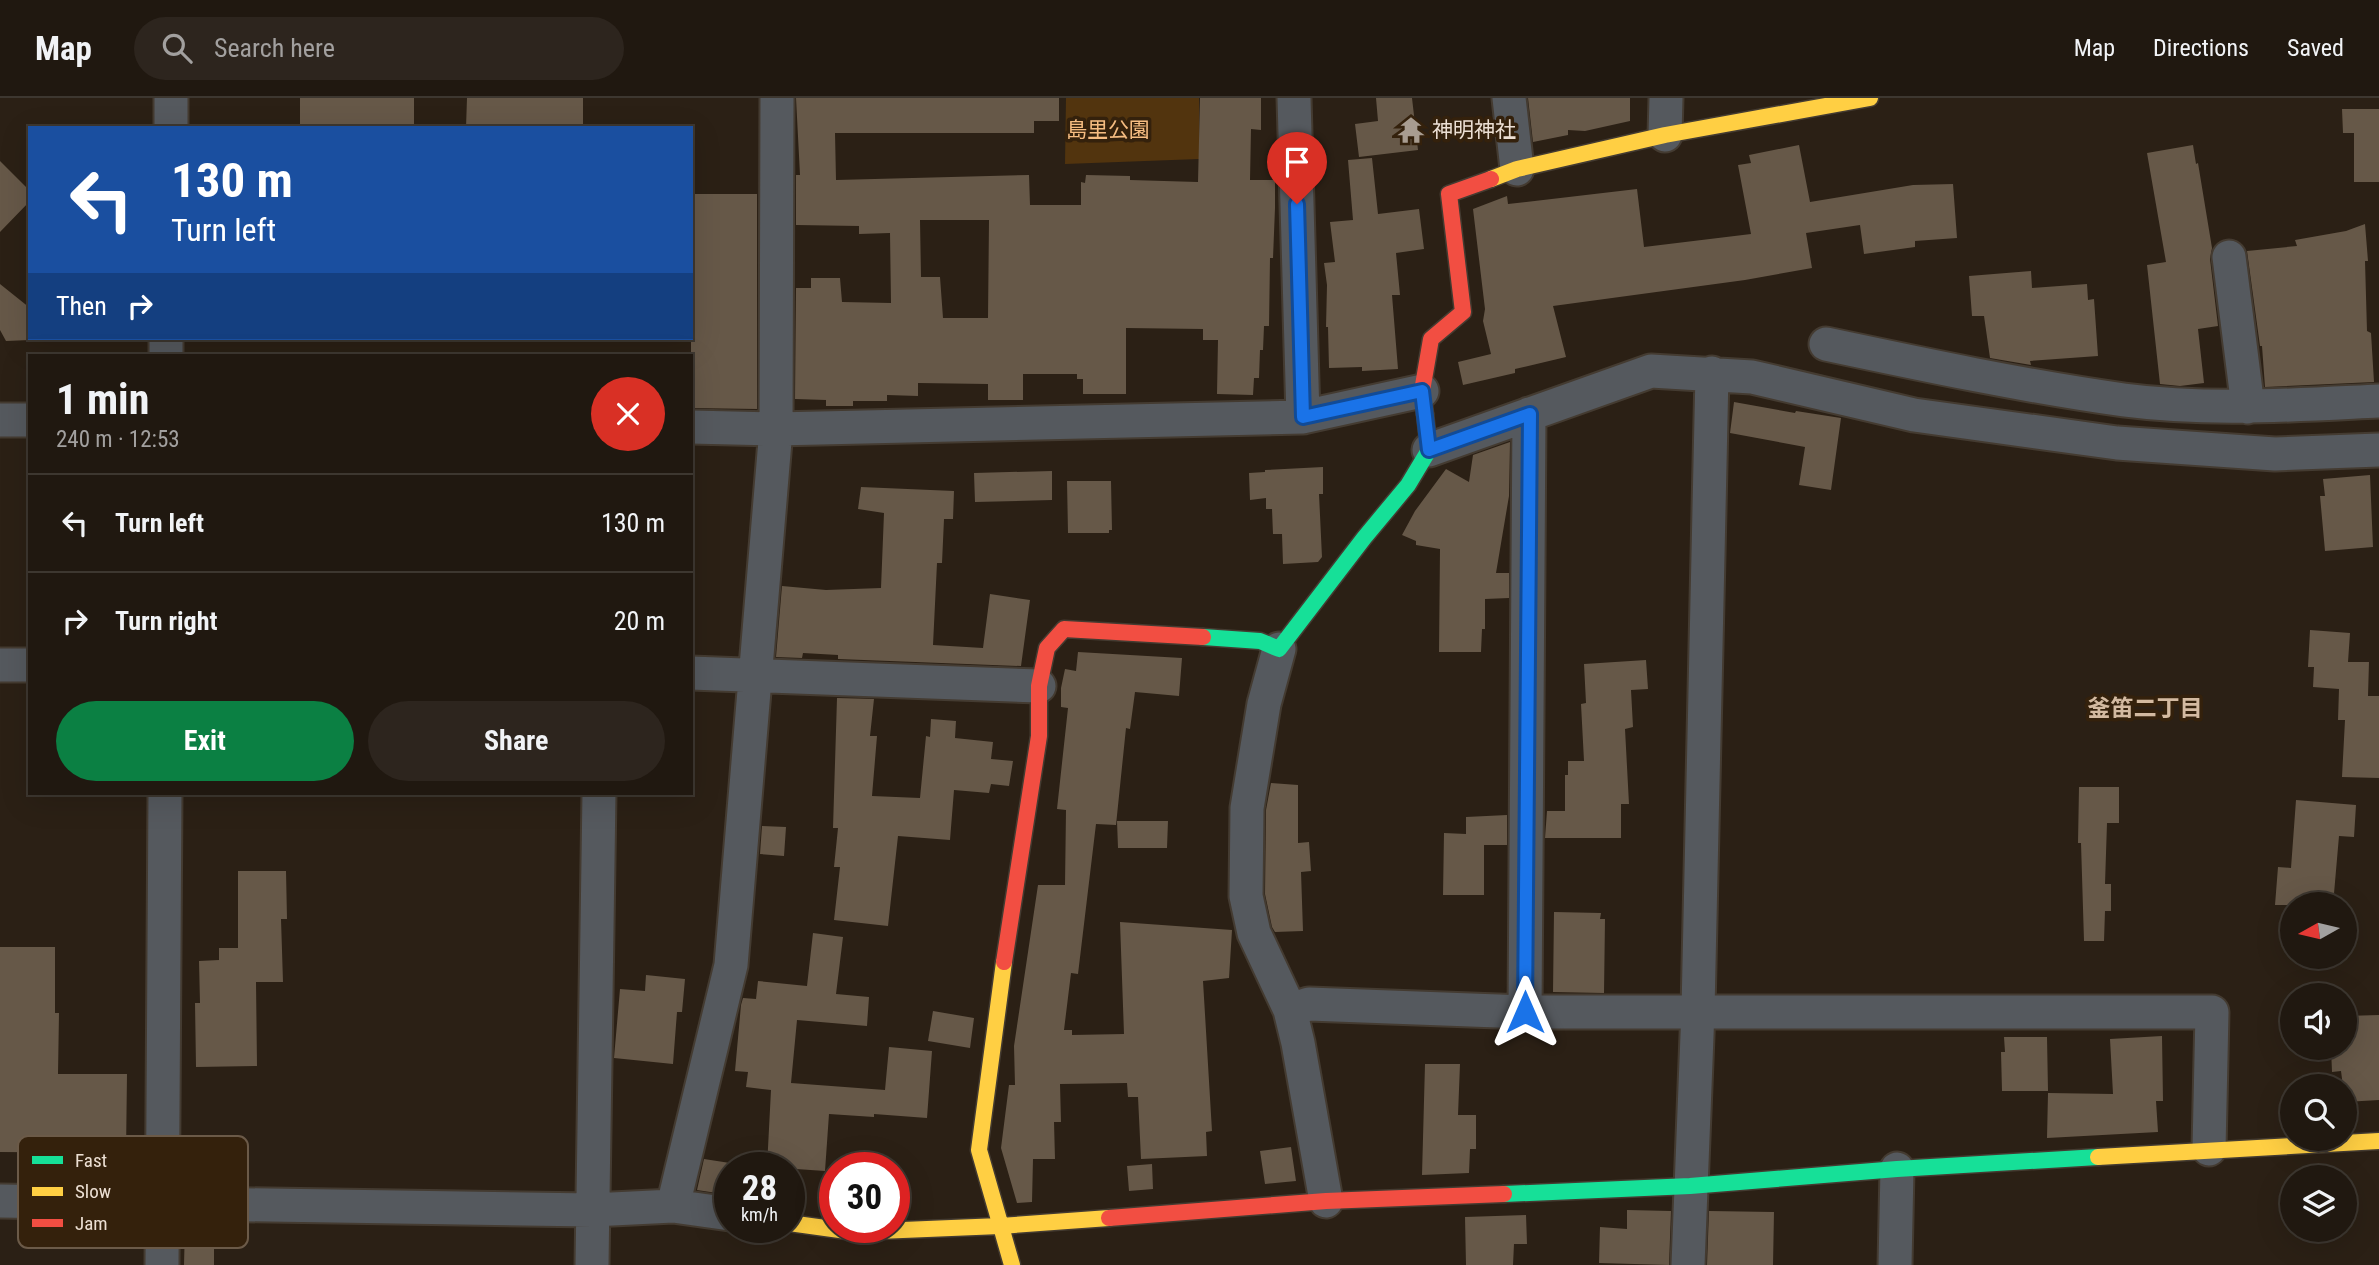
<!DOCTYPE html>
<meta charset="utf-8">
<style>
:root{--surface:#201810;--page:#2d251e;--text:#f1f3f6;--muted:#a2a09f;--line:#3d3730;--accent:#0b8043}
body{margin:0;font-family:"Roboto Condensed","Noto Sans JP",sans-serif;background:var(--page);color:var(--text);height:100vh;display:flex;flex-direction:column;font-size:26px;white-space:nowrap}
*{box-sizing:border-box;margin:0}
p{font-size:23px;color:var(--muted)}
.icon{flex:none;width:38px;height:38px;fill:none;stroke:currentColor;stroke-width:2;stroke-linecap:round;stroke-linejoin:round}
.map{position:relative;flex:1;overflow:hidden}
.side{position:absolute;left:28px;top:256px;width:665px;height:441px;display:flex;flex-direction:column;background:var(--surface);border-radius:0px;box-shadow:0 7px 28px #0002,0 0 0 2px var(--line)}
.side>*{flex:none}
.banner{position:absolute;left:28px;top:28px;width:665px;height:214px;border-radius:0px;box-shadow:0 7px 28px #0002,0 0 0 2px var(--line);background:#1a4fa0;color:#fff;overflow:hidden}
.needle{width:46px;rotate:262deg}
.controls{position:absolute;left:2280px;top:794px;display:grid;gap:14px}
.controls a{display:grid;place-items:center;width:77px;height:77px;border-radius:50%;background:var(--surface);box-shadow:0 7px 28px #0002,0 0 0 2px var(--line);font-size:35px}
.speed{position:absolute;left:714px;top:1054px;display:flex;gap:14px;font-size:35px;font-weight:700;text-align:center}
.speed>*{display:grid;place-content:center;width:91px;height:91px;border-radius:50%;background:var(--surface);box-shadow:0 7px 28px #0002,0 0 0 2px var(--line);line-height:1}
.speed small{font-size:18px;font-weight:400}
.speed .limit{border:10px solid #d22;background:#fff;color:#111}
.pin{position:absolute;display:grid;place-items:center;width:60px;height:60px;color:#fff;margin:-72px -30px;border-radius:50% 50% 50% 0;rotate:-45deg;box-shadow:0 0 7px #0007}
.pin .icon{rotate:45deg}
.me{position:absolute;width:77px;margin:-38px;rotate:0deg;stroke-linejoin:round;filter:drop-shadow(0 0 5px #0008)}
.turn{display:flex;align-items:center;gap:24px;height:147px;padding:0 28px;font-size:32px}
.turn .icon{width:91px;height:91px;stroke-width:2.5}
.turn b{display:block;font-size:49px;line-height:60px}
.then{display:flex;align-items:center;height:66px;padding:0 28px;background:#0003;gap:14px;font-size:26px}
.round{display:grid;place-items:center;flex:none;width:74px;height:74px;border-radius:37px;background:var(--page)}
.head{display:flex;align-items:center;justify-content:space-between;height:119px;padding:0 28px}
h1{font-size:42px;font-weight:700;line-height:52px}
.button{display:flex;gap:14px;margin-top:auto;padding:14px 28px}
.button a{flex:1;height:80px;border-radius:42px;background:var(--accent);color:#fff;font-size:28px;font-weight:700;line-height:80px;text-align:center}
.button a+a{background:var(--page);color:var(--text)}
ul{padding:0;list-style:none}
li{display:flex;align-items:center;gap:21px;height:98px;padding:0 28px;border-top:2px solid var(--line)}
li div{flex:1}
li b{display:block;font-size:26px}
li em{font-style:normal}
header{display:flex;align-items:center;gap:42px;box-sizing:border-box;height:98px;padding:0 35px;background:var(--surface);border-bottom:2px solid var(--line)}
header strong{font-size:33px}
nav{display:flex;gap:38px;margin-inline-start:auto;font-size:24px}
.search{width:490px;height:63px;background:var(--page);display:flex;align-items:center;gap:18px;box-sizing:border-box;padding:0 24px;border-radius:38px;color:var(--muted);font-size:26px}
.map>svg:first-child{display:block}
.green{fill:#52340e}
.building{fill:#665848;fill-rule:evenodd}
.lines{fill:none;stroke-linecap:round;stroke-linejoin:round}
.street-casing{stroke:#443b31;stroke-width:37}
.fast-casing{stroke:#443b31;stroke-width:19}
.slow-casing{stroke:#443b31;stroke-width:19}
.jam-casing{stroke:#443b31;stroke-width:19}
.street{stroke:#55595e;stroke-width:33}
.fast{stroke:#16e098;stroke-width:16}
.slow{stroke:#ffcf43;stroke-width:16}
.jam{stroke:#f24e42;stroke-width:16}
.route-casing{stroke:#114b97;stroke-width:18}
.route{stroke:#1a73e8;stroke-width:12}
.labels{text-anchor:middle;stroke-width:7;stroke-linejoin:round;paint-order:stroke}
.park-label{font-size:21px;fill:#f5bc81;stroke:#34210c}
.poi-label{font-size:21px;fill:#ecdfd3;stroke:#34210c;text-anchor:start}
.neighbourhood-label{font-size:23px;font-weight:bold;fill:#d3baa1;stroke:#34210c}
.key{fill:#34210c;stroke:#6b5a48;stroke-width:2}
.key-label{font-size:19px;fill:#ecdfd3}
</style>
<header>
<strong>Map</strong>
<div class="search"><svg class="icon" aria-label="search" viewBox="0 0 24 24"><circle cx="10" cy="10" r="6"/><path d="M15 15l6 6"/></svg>Search here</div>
<nav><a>Map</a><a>Directions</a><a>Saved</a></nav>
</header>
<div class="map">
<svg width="2379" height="1167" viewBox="0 0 2379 1167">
<rect width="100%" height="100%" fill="#2b2015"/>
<path class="green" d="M1066 0H1199V61L1065 66Z"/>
<path class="building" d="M300 0H414V30H300Z
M467 0H583V30H466Z
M796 0H1059V23H1034V35H835L836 82 1029 77 1030 107H1081V84L1085 85 1086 77 1130 78V82L1198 84 1200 0H1261V32L1251 31 1250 82H1275V110L1273 160H1270L1269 228H1264L1263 252H1260L1259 280H1254L1253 297 1217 296 1218 242H1203V231L1126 230V296H1083V281H1077V276H1023V302H988V286L918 285V298L887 297V303H853V308H826V302L795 301 796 190H811V180H840L842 204 891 205 890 135 859 136V128L796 127V77H800ZM920 122H989L988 220H943L940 179H921Z
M1376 0H1412L1418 52 1359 59 1355 26 1378 23Z
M1528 0H1630V23L1585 33 1568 32V37L1533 44Z
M2342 11H2379V84H2354V35H2343Z
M1799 47 1810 104 1913 87 1953 86 1957 140 1915 143V149L1864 156 1860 127 1806 135 1812 170 1745 182 1553 208 1566 259 1515 271V275L1463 287 1458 264 1491 256 1483 223 1485 211 1473 111 1507 98 1508 106 1637 91 1644 149 1751 136 1738 67 1751 65 1749 57Z
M2193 47 2196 66 2198 65 2212 150 2210 161 2218 228 2198 231 2204 285 2180 288 2160 286 2147 167 2166 164 2147 55Z
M1372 60 1378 116 1419 111 1424 151 1396 155 1400 197H1392L1398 271 1362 273V269L1329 270 1328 229H1326L1327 187 1324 165 1335 164 1330 124 1353 122 1348 62Z
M0 63 30 93V103L0 134Z
M691 96H757V311L691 310Z
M2365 126 2368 163H2365L2367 233 2371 235 2374 284 2265 289 2262 248H2260L2247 153 2297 148 2295 142 2346 133Z
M2031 173 2032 190 2087 186 2088 202 2094 201 2098 258 2030 263 2031 267 1990 260 1984 218H1972L1969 178Z
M0 186 30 210V242L6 243 0 232Z
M1734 304 1795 315 1796 313 1841 320 1831 392 1799 387 1805 349 1730 335Z
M1510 344 1509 398 1496 475H1509V500L1485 501V531H1482L1481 554H1439L1440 451 1416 447V443L1402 437 1415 413 1446 371 1469 384 1473 357Z
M1323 369V396H1319L1322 459 1318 464 1283 466 1282 436H1273L1272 411H1266V400L1250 402 1249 375 1265 374V372Z
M1052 373V402L975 404 974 375Z
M2370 377 2373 449 2325 453 2320 398H2325L2323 381Z
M1067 383H1111L1112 432H1109V435H1068Z
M861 389 954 393 953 421H944L942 465H937L933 547 983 550 990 496 1030 502 1021 568 838 561V557L803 555 802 560 776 559 782 488 826 492 881 490 884 415 858 411Z
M2310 532 2350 535 2348 564H2369L2368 598H2379V680L2342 679 2345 622H2338L2339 591 2313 589 2314 569H2308Z
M1078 554 1182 560 1179 598 1135 594 1130 631 1126 630 1116 727 1096 726 1078 876 1071 875 1064 932H1072V937L1124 936 1120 824 1232 832 1229 880 1203 883 1212 1033 1206 1034 1207 1058 1141 1061 1138 999H1128L1127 985 1060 986 1061 1024H1054L1055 1061H1033L1032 1104 1017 1105 1001 1050 1009 987H1015L1014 948 1038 787H1065L1066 712 1057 711 1068 610 1061 609V590L1065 571 1076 573Z
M1646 562 1648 591 1631 592 1633 629 1625 631 1629 706H1621V740H1545L1547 713H1565V677H1568V663H1584L1581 606 1586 605 1584 566Z
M837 600 874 601 870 638H877L872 698 920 700 926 638 930 639 931 621 956 623 955 640 993 644 991 661 1013 663 1009 688 991 686 989 695 954 692 950 742 898 738 888 828 834 822 840 769H834L838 730H833Z
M1271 685 1298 687V745L1309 744 1311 773 1301 774 1303 833 1275 834 1272 829 1265 796 1266 712Z
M2079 689H2119V725H2107L2105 786H2111V813H2105L2104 843H2084L2081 745H2078Z
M2296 702 2356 707 2354 739 2339 738 2333 807H2275L2278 769 2291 770Z
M1507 717V747H1484V797H1443L1444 735 1466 736V719Z
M1117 723H1168L1167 750H1118Z
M762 728 786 729 784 758 760 756Z
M238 773H286L287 821H281L283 884H256L257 968 196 969 195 905H200L199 863 219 862V850H238Z
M1554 814 1601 815 1600 821H1605L1604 895 1553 894Z
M813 835 843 839 836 896 869 899 867 928 797 922 791 985 885 992 889 949 932 953 927 1020 874 1016V1019L829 1016 825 1073 767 1069 771 992 746 989 748 974 735 973 741 907 743 900 756 901 758 883 807 888Z
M0 849H55V915H59L58 976H127L126 1055 0 1054Z
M646 877 685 881 682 914H677L673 966 614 960 620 891 645 893Z
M933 913 974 920 970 950 928 943Z
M2379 917V1002L2345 1004 2341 973 2332 974 2331 950H2345V918Z
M2162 938 2163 1003H2156L2158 1034 2047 1040 2048 995 2113 996 2110 941Z
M2004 939H2047L2048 993H2002L2001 954H2005Z
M1425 966H1460L1458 1017H1476V1051H1470L1469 1075 1422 1077Z
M1291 1049 1296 1083 1265 1086 1260 1053Z
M704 1061 730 1065V1097L697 1092Z
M1152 1066 1153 1091 1129 1093 1127 1068Z
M1627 1112 1671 1113 1669 1167 1599 1165 1600 1129 1627 1131Z
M1709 1113 1774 1114 1773 1167H1707Z
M1526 1117 1527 1146H1514L1513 1167H1466L1465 1119Z
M185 1127H214V1167H184Z"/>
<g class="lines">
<defs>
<path id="street" d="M1294 0 1303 319
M1509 0 1517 71
M171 30V0
M1665 37 1666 0
M2229 159 2248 309
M1826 246C1925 267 2024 288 2124 302 2208 313 2294 307 2379 303
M166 257V240
M0 322H30
M691 329 776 331 1303 319 1422 293
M1429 352 1651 273 1752 279 1914 317 2117 345 2275 356 2379 352
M1279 551 1264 606 1247 710 1246 798 1254 835 1290 912 1298 945 1326 1103
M0 567H30
M691 575 1039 588
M1290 912 1309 906 1525 914 1529 316
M1525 914H2212L2209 1051
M0 1103 592 1112 673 1108 730 1116
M673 1108 731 867 776 331 777 0
M162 1167 165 695
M592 1167 599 695
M1688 1167 1698 912 1712 275
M1895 1167 1897 1071"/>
<path id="fast" d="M1203 539 1260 543 1279 551 1364 440 1408 387 1429 352 1425 316
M1504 1096 1690 1088 1897 1071 2098 1059"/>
<path id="slow" d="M1491 81 1517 71 1665 37 1870 0
M1004 864 979 1052 1012 1167
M2098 1059 2379 1043
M789 1125 854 1134 1000 1128 1109 1120"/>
<path id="jam" d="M1425 316 1422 293 1431 241 1463 214 1449 96 1491 81
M1004 864 1039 638V588L1047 550 1064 531 1203 539
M1109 1120 1326 1103 1504 1096"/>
</defs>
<use href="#street" class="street-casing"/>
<use href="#fast" class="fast-casing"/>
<use href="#slow" class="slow-casing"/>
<use href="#jam" class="jam-casing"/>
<use href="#street" class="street"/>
<use href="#fast" class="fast"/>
<use href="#slow" class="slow"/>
<use href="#jam" class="jam"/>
</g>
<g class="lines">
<defs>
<path id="route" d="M1297 106 1303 319 1422 293 1429 352 1530 316 1525 914"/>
</defs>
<use href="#route" class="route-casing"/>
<use href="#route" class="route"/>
</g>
<defs>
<symbol id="temple-bare" viewBox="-9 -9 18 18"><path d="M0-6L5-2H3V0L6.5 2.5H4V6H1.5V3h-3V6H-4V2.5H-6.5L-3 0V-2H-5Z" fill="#a89c90" stroke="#34210c" stroke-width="2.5" paint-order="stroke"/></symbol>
</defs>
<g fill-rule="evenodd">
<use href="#temple-bare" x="1392" y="13" width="38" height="38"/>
</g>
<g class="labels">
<g class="park-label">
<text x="1108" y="39">島里公園</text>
</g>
<g class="poi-label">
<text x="1432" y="39">神明神社</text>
</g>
<g class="neighbourhood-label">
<text x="2145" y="618">釜笛二丁目</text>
</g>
</g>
<rect x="18" y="1038" width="230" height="112" rx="10" class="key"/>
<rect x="32" y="1058" width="31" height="8" fill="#16e098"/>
<rect x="32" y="1089" width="31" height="9" fill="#ffcf43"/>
<rect x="32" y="1121" width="31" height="8" fill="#f24e42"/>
<g class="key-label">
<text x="75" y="1069">Fast</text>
<text x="75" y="1100">Slow</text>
<text x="75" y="1132">Jam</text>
</g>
</svg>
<div class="controls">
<a><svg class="needle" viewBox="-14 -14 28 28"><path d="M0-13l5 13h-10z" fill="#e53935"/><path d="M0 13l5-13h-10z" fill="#a2a09f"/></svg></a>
<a><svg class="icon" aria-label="sound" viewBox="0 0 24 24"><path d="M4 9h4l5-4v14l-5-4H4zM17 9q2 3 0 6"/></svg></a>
<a><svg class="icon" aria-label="search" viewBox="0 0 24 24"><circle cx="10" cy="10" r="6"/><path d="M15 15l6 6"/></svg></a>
<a><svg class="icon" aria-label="layers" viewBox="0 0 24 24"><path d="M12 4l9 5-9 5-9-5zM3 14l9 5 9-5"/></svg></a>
</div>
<div class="speed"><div>28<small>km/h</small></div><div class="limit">30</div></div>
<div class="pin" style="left:1297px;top:106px;background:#d93025"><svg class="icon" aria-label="arrive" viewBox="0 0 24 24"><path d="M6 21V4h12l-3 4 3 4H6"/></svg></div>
<svg class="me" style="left:1525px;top:914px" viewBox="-20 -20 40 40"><path d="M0-17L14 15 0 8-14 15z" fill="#1a73e8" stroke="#fff" stroke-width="4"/></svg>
<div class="banner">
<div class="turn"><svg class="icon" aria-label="left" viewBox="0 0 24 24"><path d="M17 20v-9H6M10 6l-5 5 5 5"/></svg><div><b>130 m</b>Turn left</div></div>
<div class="then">Then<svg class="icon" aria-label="right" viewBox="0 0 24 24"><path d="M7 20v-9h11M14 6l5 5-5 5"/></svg></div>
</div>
<section class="side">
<div class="head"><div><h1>1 min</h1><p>240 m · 12:53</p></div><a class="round" style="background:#d93025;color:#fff"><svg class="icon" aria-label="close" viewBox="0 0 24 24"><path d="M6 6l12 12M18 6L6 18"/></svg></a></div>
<ul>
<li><svg class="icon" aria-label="left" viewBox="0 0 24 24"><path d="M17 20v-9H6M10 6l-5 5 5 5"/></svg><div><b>Turn left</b></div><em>130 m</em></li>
<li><svg class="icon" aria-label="right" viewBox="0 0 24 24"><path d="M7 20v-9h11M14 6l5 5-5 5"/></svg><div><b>Turn right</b></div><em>20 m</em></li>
</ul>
<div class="button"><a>Exit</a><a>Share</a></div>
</section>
</div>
